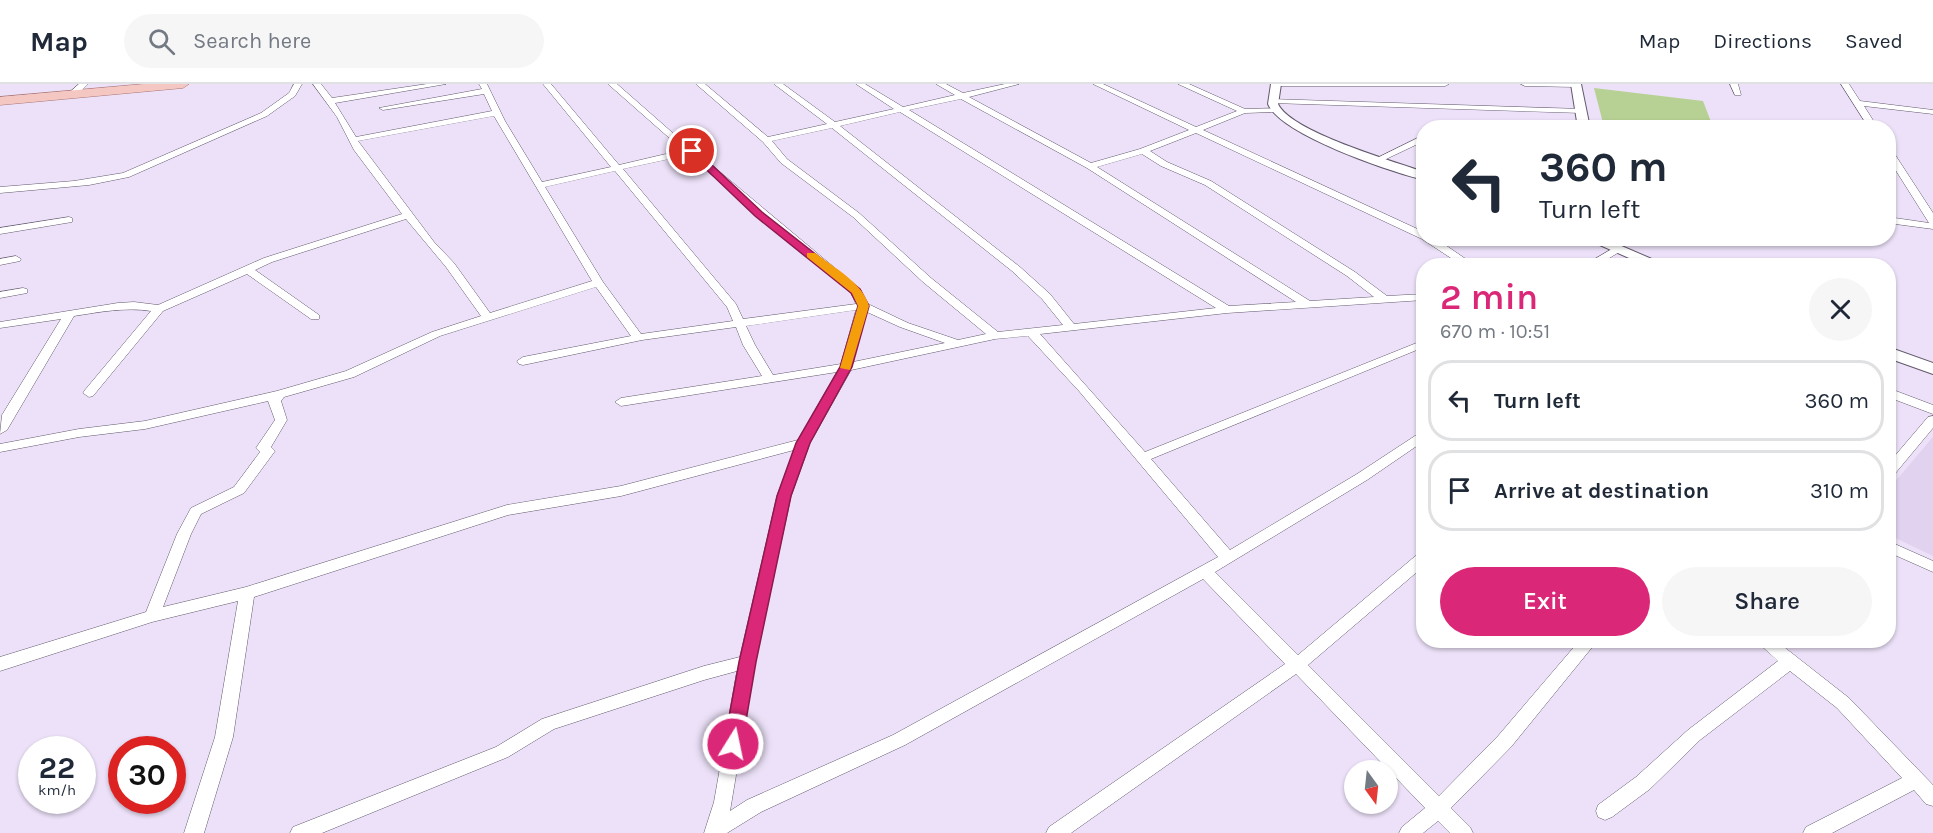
<!DOCTYPE html>
<meta charset="utf-8">
<style>
:root{--surface:#fff;--page:#f6f6f7;--text:#1f2937;--muted:#747a83;--line:#e0e1e3;--accent:#db2777}
body{margin:0;font-family:Karla,sans-serif;background:var(--page);color:var(--text);height:100vh;display:flex;flex-direction:column;font-size:22px;white-space:nowrap}
*{box-sizing:border-box;margin:0}
p{font-size:20px;color:var(--muted)}
.icon{flex:none;width:33px;height:33px;fill:none;stroke:currentColor;stroke-width:2;stroke-linecap:round;stroke-linejoin:round}
.map{position:relative;flex:1;overflow:hidden}
.sheet{position:absolute;left:1416px;top:174px;width:480px;height:390px;display:flex;flex-direction:column;background:var(--surface);border-radius:24px;box-shadow:0 2px 4px #0004}
.sheet>*{flex:none}
.top-card{position:absolute;left:1416px;top:36px;width:480px;height:126px;border-radius:24px;box-shadow:0 2px 4px #0004;background:#fff;color:var(--text);overflow:hidden}
.needle{width:39px;rotate:165deg}
.fabs{position:absolute;left:1344px;top:676px;display:grid;gap:12px}
.fabs a{display:grid;place-items:center;width:54px;height:54px;border-radius:50%;background:var(--surface);box-shadow:0 2px 4px #0004;font-size:30px}
.speed{position:absolute;left:18px;top:652px;display:flex;gap:12px;font-size:30px;font-weight:700;text-align:center}
.speed>*{display:grid;place-content:center;width:78px;height:78px;border-radius:50%;background:var(--surface);box-shadow:0 2px 4px #0004;line-height:1}
.speed small{font-size:15px;font-weight:400}
.speed .limit{border:9px solid #d22;background:#fff;color:#111}
.pin{position:absolute;display:grid;place-items:center;width:51px;height:51px;color:#fff;margin:-26px;border:3px solid #fff;border-radius:50%;box-shadow:0 2px 6px #0007}
.me{position:absolute;width:66px;margin:-33px;rotate:10deg;stroke-linejoin:round;filter:drop-shadow(0 0 4px #0008)}
.turn{display:flex;align-items:center;gap:21px;height:126px;padding:0 24px;font-size:27px}
.turn .icon{width:78px;height:78px;stroke-width:2.5}
.turn b{display:block;font-size:42px;line-height:51px}
.round{display:grid;place-items:center;flex:none;width:63px;height:63px;border-radius:32px;background:var(--page)}
.headline{display:flex;align-items:center;justify-content:space-between;height:102px;padding:0 24px}
h1{font-size:36px;font-weight:600;line-height:45px;color:var(--accent)}
.button{display:flex;gap:12px;margin-top:auto;padding:12px 24px}
.button a{flex:1;height:69px;border-radius:36px;background:var(--accent);color:#fff;font-size:24px;font-weight:600;line-height:69px;text-align:center}
.button a+a{background:var(--page);color:var(--text)}
ul{padding:0;list-style:none}
li{display:flex;align-items:center;gap:18px;height:81px;margin:0 12px 9px;padding:0 12px;border:3px solid var(--line);border-radius:24px}
li div{flex:1}
li b{display:block;font-size:22px}
li em{font-style:normal}
header{display:flex;align-items:center;gap:36px;box-sizing:border-box;height:84px;padding:0 30px;background:var(--surface);border-bottom:2px solid var(--line)}
header strong{font-size:28px}
nav{display:flex;gap:33px;margin-inline-start:auto;font-size:21px}
.search{width:420px;height:54px;background:var(--page);display:flex;align-items:center;gap:15px;box-sizing:border-box;padding:0 21px;border-radius:33px;color:var(--muted);font-size:22px}
.map>svg:first-child{display:block}
.built{fill:#e1d2f0}
.green{fill:#b7d194}
.lines{fill:none;stroke-linecap:round;stroke-linejoin:round}
.street-casing{stroke:#62596c;stroke-width:1}
.secondary-casing{stroke:#62596c;stroke-width:2}
.primary-casing{stroke:#a97573;stroke-width:1}
.street{fill:#fff;fill-rule:evenodd}
.secondary{fill:#fff;fill-rule:evenodd}
.primary{fill:#f5c7c2;fill-rule:evenodd}
.route{fill:#db2777;stroke:#8e194d;stroke-width:1.5}
.slow{fill:#f59e0b}
</style>
<header>
<strong>Map</strong>
<div class="search"><svg class="icon" aria-label="search" viewBox="0 0 24 24"><circle cx="10" cy="10" r="6"/><path d="M15 15l6 6"/></svg>Search here</div>
<nav><a>Map</a><a>Directions</a><a>Saved</a></nav>
</header>
<div class="map">
<svg width="1933" height="749" viewBox="0 0 1933 749">
<rect width="100%" height="100%" fill="#ece1f8"/>
<path class="built" d="M1933 353V472L1889 451 1888 406Z"/>
<path class="green" d="M1594 4 1703 17 1713 43H1604Z"/>
<g class="lines">
<defs>
<path id="street" d="M79 0H88L76 12H70V8Z
M294 0H302L295 12 267 32 129 93 89 101 0 109V103L74 97 123 89 261 29 289 9Z
M313 0H321L332 14 427 0H446L335 19 356 53 492 27 484 10 383 26 379 24 482 5 479 0H487L505 37 542 98 611 83 543 0H551L619 81 683 66 608 0H617L691 65H695L696 68 860 205 868 220 908 239 958 256 986 250 923 198 853 133 781 79 763 58 696 0H705L768 53 827 40 774 0H783L835 38 894 25 856 0H865L903 23 955 11 936 0H946L963 9 1005 0H1019L969 13 1091 79 1140 65 1189 46 1093 0H1103L1196 43 1237 27 1178 0H1189L1245 25 1278 24V28H1275L1245 29 1203 46 1424 148V154H1435L1476 182H1463L1422 155 1196 49 1150 67 1167 78 1211 97 1355 188 1387 212 1424 210V216L1227 229 1040 250 1145 368 1424 256V263L1151 375 1230 466 1357 390 1424 346V357L1367 396 1215 488 1298 571 1419 469 1424 468V482L1308 581 1439 712 1498 652 1580 556H1598L1511 663 1451 724 1470 743 1473 749H1450L1438 737 1423 749H1399L1402 743 1425 724 1296 590 1071 749H1046L1049 743 1285 580 1203 495 905 661 761 728 727 749H704L714 718 737 587 704 596 554 645 508 673 322 749H290L293 743 496 663 542 635 704 582 740 573 777 412 794 366 621 412 508 431 254 513 233 653 204 749H184L215 653 238 517 152 538 0 587V573L146 528 177 450 191 424 234 403 260 368 256 364 275 336 268 317 145 345 79 353 0 368V360L79 345 145 337 277 307 346 287 432 248 481 232 446 183 406 135 272 178 255 186 319 231V235H311L247 190 163 227 93 312 89 313 83 309 85 306 151 227C125 223 100 228 74 232L7 346 0 350 2 331 61 235 0 244V238L118 219 134 218 158 221 264 174 402 130 354 66 337 33ZM961 15 1087 84 1296 218 1229 222 909 26ZM900 28 1216 224 1074 240 1050 210 1020 183 840 42ZM494 32 592 197 490 229 454 179 434 158 358 57ZM832 44 1012 187 1042 215 1063 241 998 248 931 194 859 129 787 75 772 57ZM1142 70 1161 82 1205 101 1347 192 1374 213 1310 217 1097 83ZM688 71 851 209 856 220 743 235 736 220 623 85ZM615 87 727 223 733 237 641 250 603 198 545 103ZM596 203 631 252 523 273 517 277 519 280 523 281 642 256 736 243 743 261 762 292 621 314 615 318 621 322 837 288 798 356 621 402 507 421 246 503 163 523 191 450 201 430 244 409 275 367 271 363 287 336 281 317 284 313 354 293 440 252ZM856 226 841 280 773 291 755 261 746 242ZM867 228 900 243 945 259 853 278ZM1028 252 1079 307 1218 473 893 651 747 716 730 727 755 578 791 412 810 359 851 286 995 255Z
M1277 0H1449L1445 2H1281Z
M1521 0H1579L1580 1 1576 3 1525 2Z
M1730 0H1738L1741 11H1735Z
M1841 0H1849L1860 17 1933 26V30L1864 22 1878 44H1869Z
M1269 15 1582 25 1586 27 1582 29 1272 19H1269Z
M1424 51V57L1382 77 1375 75Z
M1888 63 1892 66 1933 129V145L1888 139V133L1929 139 1888 74Z
M69 133 72 134V138L0 150V144Z
M1617 162 1622 165 1621 167 1596 182H1583Z
M16 172 21 175 20 177 0 181V175Z
M23 204 27 205V209L0 214V208Z
M1888 304 1933 321V330L1888 313Z
M1933 332V344L1893 392 1888 393V380L1928 333Z
M1888 457 1933 477V488L1888 468Z
M1755 556H1775L1849 614 1933 701V722L1926 720 1914 706 1832 749H1803L1806 743 1902 694 1837 624 1790 587 1700 656 1650 705 1612 733 1605 736 1598 733 1596 727 1598 721 1636 693 1688 646 1778 577Z"/>
<path id="secondary" d="M1271 0H1281L1278 20C1291 48 1393 77 1424 88V96C1389 87 1281 51 1268 20Z
M1571 0H1581L1590 44H1578Z
M1584 154H1603L1668 182H1647Z
M1888 263 1933 279V290L1888 274Z"/>
<path id="primary" d="M144 0H189L183 4 0 21V13Z"/>
</defs>
<use href="#street" class="street-casing"/>
<use href="#secondary" class="secondary-casing"/>
<use href="#primary" class="primary-casing"/>
<use href="#street" class="street"/>
<use href="#secondary" class="secondary"/>
<use href="#primary" class="primary"/>
</g>
<path class="route" d="M689 65H695L762 128 860 205 869 222 852 283 810 359 791 412 756 578 742 660 739 666 733 668 727 666 724 660 739 578 777 412 796 359 840 283 858 222 851 209 755 132 689 69Z"/>
<path class="slow" d="M807 169H815C833 183 863 199 869 222L850 286 840 284 858 222 852 209 807 173Z"/>
</svg>
<div class="fabs">
<a><svg class="needle" viewBox="-14 -14 28 28"><path d="M0-13l5 13h-10z" fill="#e53935"/><path d="M0 13l5-13h-10z" fill="#747a83"/></svg></a>
</div>
<div class="speed"><div>22<small>km/h</small></div><div class="limit">30</div></div>
<div class="pin" style="left:692px;top:67px;background:#d93025"><svg class="icon" aria-label="arrive" viewBox="0 0 24 24"><path d="M6 21V4h12l-3 4 3 4H6"/></svg></div>
<svg class="me" style="left:733px;top:660px" viewBox="-20 -20 40 40"><circle r="17" fill="#db2777" stroke="#fff" stroke-width="3"/><path d="M0-11L8 9 0 5-8 9z" fill="#fff"/></svg>
<div class="top-card">
<div class="turn"><svg class="icon" aria-label="left" viewBox="0 0 24 24"><path d="M17 20v-9H6M10 6l-5 5 5 5"/></svg><div><b>360 m</b>Turn left</div></div>
</div>
<section class="sheet">
<div class="headline"><div><h1>2 min</h1><p>670 m · 10:51</p></div><a class="round"><svg class="icon" aria-label="close" viewBox="0 0 24 24"><path d="M6 6l12 12M18 6L6 18"/></svg></a></div>
<ul>
<li><svg class="icon" aria-label="left" viewBox="0 0 24 24"><path d="M17 20v-9H6M10 6l-5 5 5 5"/></svg><div><b>Turn left</b></div><em>360 m</em></li>
<li><svg class="icon" aria-label="arrive" viewBox="0 0 24 24"><path d="M6 21V4h12l-3 4 3 4H6"/></svg><div><b>Arrive at destination</b></div><em>310 m</em></li>
</ul>
<div class="button"><a>Exit</a><a>Share</a></div>
</section>
</div>
